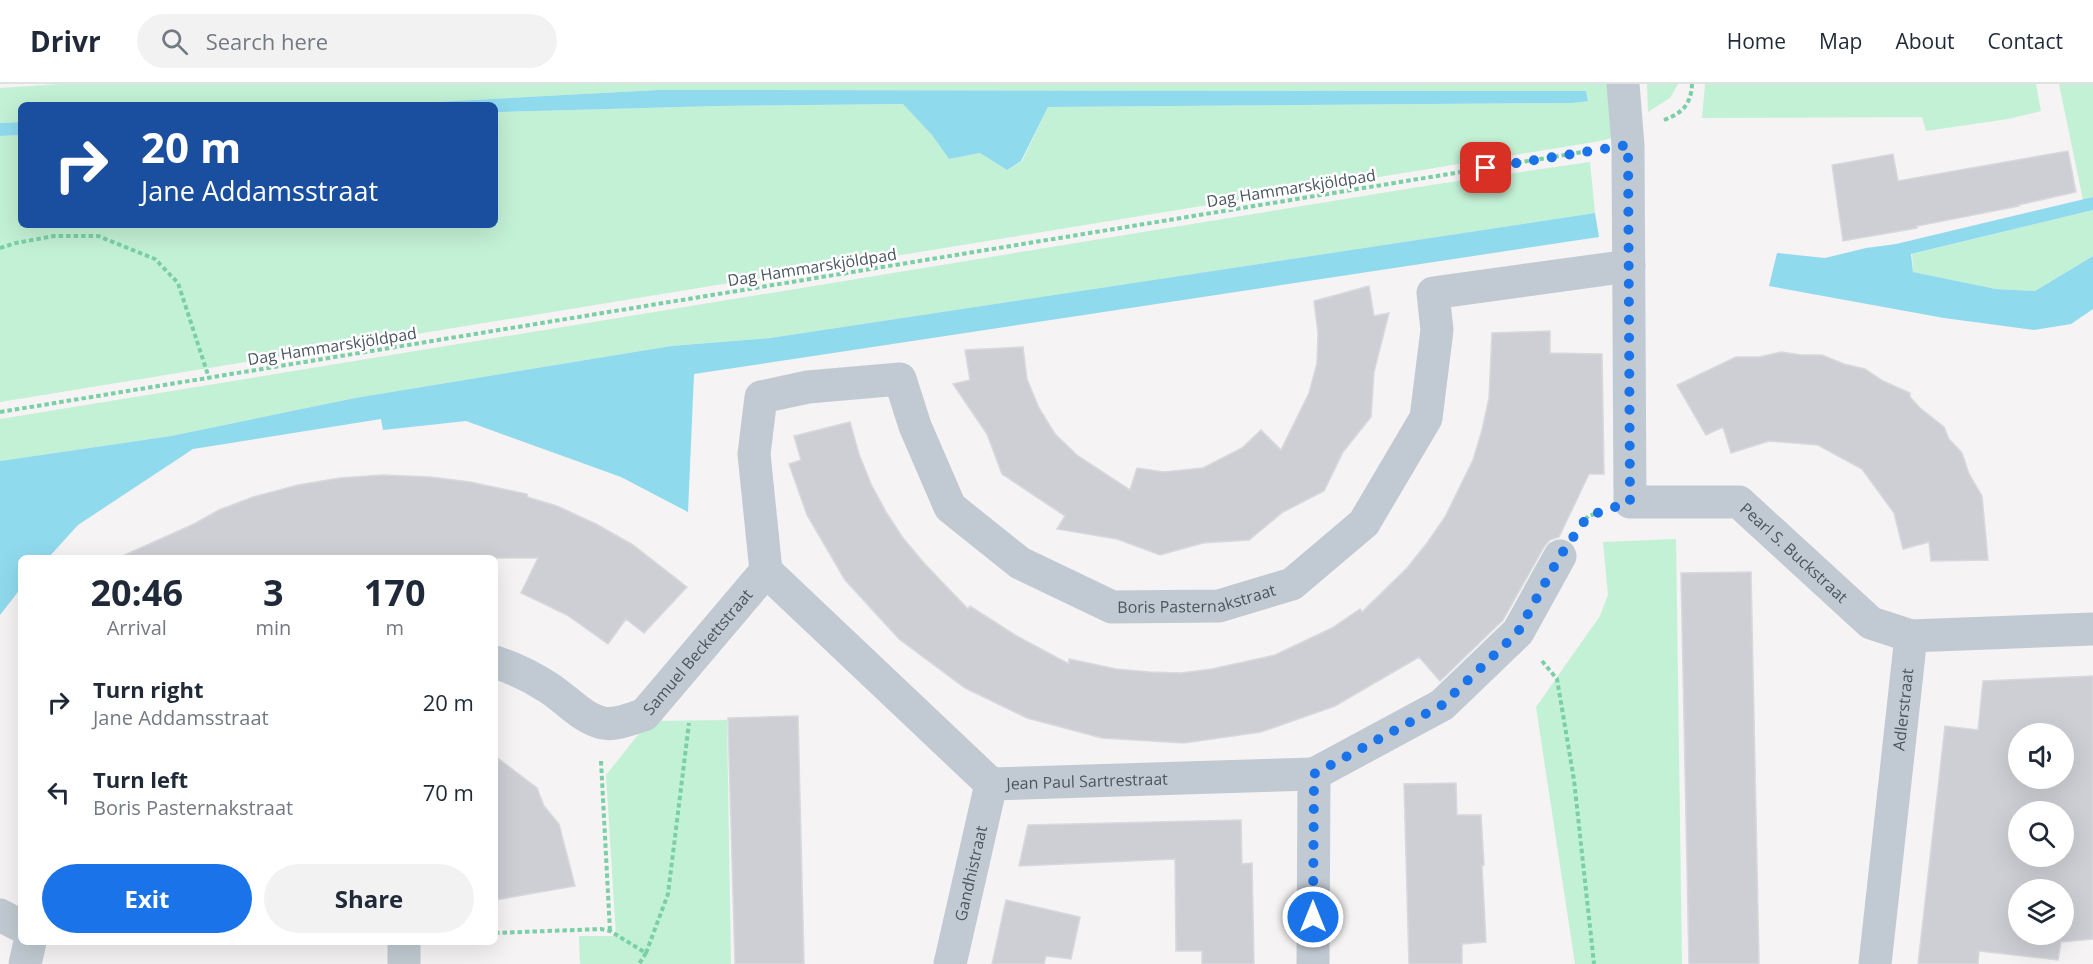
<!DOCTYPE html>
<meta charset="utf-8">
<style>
:root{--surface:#fff;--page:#f2f2f3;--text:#1f2937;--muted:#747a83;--line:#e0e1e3;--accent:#1a73e8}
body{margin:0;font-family:"Open Sans",sans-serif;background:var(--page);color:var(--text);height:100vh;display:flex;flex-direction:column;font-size:22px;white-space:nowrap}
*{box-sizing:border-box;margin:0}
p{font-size:20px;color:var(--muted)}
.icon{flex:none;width:33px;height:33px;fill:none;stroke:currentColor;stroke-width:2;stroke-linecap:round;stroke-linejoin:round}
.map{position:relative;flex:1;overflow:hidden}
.drawer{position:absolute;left:18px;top:471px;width:480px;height:390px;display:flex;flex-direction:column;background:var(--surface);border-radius:9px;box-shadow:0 6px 24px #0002}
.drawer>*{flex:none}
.guide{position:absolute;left:18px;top:18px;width:480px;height:126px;border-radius:9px;box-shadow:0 6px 24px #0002;background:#1a4fa0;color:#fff;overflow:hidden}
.controls{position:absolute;left:2008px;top:639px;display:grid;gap:12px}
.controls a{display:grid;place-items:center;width:66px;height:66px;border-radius:50%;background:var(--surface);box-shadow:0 6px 24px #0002;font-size:30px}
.pin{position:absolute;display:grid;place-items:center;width:51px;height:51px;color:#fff;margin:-26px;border-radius:12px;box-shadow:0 3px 9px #0006}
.me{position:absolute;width:66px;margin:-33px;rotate:0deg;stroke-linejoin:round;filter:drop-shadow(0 0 4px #0008)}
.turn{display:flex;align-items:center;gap:21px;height:126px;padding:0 24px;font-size:27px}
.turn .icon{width:78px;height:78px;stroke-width:2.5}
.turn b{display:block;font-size:42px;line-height:51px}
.eta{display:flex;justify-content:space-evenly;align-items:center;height:102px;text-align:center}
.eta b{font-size:36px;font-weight:700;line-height:42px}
.cta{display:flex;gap:12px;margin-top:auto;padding:12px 24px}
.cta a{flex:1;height:69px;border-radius:36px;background:var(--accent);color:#fff;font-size:24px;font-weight:700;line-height:69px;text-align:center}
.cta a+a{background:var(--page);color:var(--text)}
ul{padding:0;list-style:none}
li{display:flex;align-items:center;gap:18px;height:90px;padding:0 24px}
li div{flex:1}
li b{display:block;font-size:22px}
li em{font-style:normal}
header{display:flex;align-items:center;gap:36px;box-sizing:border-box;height:84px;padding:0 30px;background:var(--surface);border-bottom:2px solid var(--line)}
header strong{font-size:28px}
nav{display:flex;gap:33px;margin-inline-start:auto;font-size:21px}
.search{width:420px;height:54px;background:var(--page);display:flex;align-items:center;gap:15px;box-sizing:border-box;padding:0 21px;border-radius:33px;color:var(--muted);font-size:22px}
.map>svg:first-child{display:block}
.green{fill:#c3f1d5}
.water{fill:#90daee}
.building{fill:#cdcfd5;stroke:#d7d9de;stroke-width:1.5;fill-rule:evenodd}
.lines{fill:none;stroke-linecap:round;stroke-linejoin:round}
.path{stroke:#7ad0a6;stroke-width:4;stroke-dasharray:4.5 3;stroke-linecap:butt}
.minor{stroke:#c1cad2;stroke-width:33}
.route{stroke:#1a73e8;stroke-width:10;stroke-dasharray:0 18}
.labels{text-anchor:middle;stroke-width:5;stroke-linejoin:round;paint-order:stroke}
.street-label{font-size:16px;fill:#4a5661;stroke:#fff}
</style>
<header>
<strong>Drivr</strong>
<div class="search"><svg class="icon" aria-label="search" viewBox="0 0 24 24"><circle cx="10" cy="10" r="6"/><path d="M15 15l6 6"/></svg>Search here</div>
<nav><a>Home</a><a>Map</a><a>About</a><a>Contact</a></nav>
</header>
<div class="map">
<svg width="2093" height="880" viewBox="0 0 2093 880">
<rect width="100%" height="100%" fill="#f5f3f3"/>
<path class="green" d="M60 0H1608L1615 53 1600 57 0 318V52L21 51V141H495V28L717 22 904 20 932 51 949 75 980 69 1007 86 1022 77 1048 23 1572 19 1588 16 1586 7 658 6 379 21H21V38L0 39V4Z
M1647 0H1678L1670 14 1648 28Z
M1705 0H2036L2041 27 2008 35 1926 47 1922 33 1702 34Z
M2059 0H2093V113L2083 116Z
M1590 78 1595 129 770 254 671 262 355 314 171 352 0 377V335L1431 101Z
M2093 126V172L2035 207 1996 205 1913 188 1912 170Z
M1676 455 1682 880H1575L1536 623 1600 532 1608 511 1603 458Z
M727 636 731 880H580L579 852H616L606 691 649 637Z"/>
<path class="water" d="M658 6 1586 7 1588 17 1572 19 1048 23 1021 77 1007 86 980 69 949 75 932 51 903 20 717 22 501 28H495V21H379Z
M21 38V51L0 52V39Z
M2093 113V126L1911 170 1913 188 1996 205 2035 207 2093 172V225L2071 240 2034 246 1944 234 1769 202 1777 169 1825 174 1866 164 1896 160Z
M1595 129 1599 153 694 290 688 428 621 393 466 337 383 346 381 335 193 365 78 441 48 474H21V504L0 531V377L171 352 355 314 671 262 770 254Z"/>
<path class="building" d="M2068 67 2076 108 2018 121 2019 122 1917 142V144L1843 157 1832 81 1893 70 1898 97Z
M1369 202 1374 232 1389 229 1374 288 1371 333 1343 368 1324 407 1283 428 1249 456 1203 459 1160 471 1117 455 1057 445 1065 432 1002 390 987 350 953 300 970 296 965 266 1023 263 1027 295 1039 324 1055 350 1078 372 1130 406 1137 384 1164 388 1203 384 1242 364 1261 346 1281 366 1309 309 1317 279 1318 249 1314 217Z
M1550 247V269L1602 270 1604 390H1589L1559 453 1550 456 1544 463 1503 536 1440 597 1419 573 1335 622 1261 648 1184 659 1102 654 1027 634 965 604 899 555 845 496 807 431 789 380 801 376 794 352 850 338 859 370 871 400 886 428 903 454 924 479 968 525 970 522 1015 551 1069 580V575L1116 585 1149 588 1181 589 1212 585 1275 571 1332 544 1360 525 1362 528 1407 484 1427 459 1445 433 1473 376 1482 346 1489 314 1492 249Z
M1781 268 1802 271H1822L1844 280 1865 285 1883 297 1910 309V313L1920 324 1944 343 1949 355 1962 369 1969 390 1982 412 1988 476 1931 477 1929 458 1903 465 1894 429 1862 385 1818 361 1769 357 1731 369 1723 343 1706 351 1677 301 1736 273H1759Z
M383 391 430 393 470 398 527 410V413L557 422 596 440 633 461 687 503 644 549 626 535 608 560 567 531 521 509 538 474H118L194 440 219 426 253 413 298 401 340 394Z
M1751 488 1759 880H1689L1681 489Z
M2093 592V855L2061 858 2058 876 1979 867 1978 880H1918L1945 642 1978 646 1983 597ZM2019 650H2064V694H2019ZM2019 728H2064V772H2019ZM2019 806H2064V850H2019Z
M798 632 804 880H735L728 634Z
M495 672 537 704 544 722 559 740 575 802 495 816Z
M1456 699 1457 731H1481L1484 781 1482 782 1486 858 1462 860V880H1409L1404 700Z
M1241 736 1242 780 1252 779 1254 880H1202V867H1176L1175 775 1019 782 1028 741Z
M1006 816 1080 833 1071 875 1046 872 1044 880H992Z"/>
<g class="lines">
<path class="path" d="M1664 36C1682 29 1691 21 1692 0
M0 164 16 159 54 152H98L155 175 178 199 209 294
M0 328 1589 67
M1581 442 1588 432 1595 430
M1542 577 1557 595 1574 696 1594 880
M601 677 610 847
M495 849 601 845 610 847 646 869 639 880
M646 869 668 810 689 639"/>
<g class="minor">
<path id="s1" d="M1623 0 1628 61 1630 418H1739L1871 539 1911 552 2093 545"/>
<path id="s2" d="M766 487 754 370 761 313 808 303 900 295 915 342 950 423 1020 479 1112 523 1219 522 1292 500 1364 439 1426 334 1437 246 1433 209 1629 182"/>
<path id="s3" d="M766 487 991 700 1314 690"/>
<path id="s4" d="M495 578C514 584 532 593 549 604 566 615 583 635 603 639 616 642 632 634 644 631L766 487"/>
<path d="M0 831 21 842"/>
<path d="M404 858V880"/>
<path d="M25 880 30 858"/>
<path id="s5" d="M950 880 991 700"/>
<path d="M1313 880 1314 690 1442 621 1518 548 1560 472"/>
<path id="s6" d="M1875 880 1911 552"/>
</g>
</g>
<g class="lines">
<path class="route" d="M1313 833 1314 690 1442 621 1518 548 1560 472 1588 432 1630 418 1628 61 1486 84"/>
</g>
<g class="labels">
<g class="street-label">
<text transform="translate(1291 104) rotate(-9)" y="6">Dag Hammarskjöldpad</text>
<text transform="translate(812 183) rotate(-9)" y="6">Dag Hammarskjöldpad</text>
<text transform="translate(332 262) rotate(-9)" y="6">Dag Hammarskjöldpad</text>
<text dy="6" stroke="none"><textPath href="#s1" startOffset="602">Pearl S. Buckstraat</textPath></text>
<text dy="6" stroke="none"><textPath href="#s2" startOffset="730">Boris Pasternakstraat</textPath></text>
<text dy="6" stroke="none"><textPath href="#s4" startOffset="250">Samuel Beckettstraat</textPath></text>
<text dy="6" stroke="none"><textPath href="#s6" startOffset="256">Adlerstraat</textPath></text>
<text dy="6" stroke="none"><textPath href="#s3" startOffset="406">Jean Paul Sartrestraat</textPath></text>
<text dy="6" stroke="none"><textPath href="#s5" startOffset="93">Gandhistraat</textPath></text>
</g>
</g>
</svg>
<div class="controls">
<a><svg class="icon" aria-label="sound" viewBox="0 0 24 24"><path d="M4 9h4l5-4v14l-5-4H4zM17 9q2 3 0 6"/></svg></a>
<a><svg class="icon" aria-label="search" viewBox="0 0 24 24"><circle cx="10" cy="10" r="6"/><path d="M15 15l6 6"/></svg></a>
<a><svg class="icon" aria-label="layers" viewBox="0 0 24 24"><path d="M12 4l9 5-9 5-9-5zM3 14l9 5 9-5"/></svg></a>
</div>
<div class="pin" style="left:1486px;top:84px;background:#d93025"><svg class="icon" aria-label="arrive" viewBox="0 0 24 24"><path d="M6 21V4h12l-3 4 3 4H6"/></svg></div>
<svg class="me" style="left:1313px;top:833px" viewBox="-20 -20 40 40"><circle r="17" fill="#1a73e8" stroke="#fff" stroke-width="3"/><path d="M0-11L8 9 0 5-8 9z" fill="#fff"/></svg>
<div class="guide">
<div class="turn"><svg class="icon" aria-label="right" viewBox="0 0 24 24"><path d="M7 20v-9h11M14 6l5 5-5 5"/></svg><div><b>20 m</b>Jane Addamsstraat</div></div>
</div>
<section class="drawer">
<div class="eta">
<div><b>20:46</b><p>Arrival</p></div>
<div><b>3</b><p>min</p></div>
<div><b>170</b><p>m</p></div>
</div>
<ul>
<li><svg class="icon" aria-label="right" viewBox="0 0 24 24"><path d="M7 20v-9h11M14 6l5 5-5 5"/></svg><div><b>Turn right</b><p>Jane Addamsstraat</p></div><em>20 m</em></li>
<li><svg class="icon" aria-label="left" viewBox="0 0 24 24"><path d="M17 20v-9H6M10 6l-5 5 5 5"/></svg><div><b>Turn left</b><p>Boris Pasternakstraat</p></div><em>70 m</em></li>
</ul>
<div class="cta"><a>Exit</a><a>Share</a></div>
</section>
</div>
